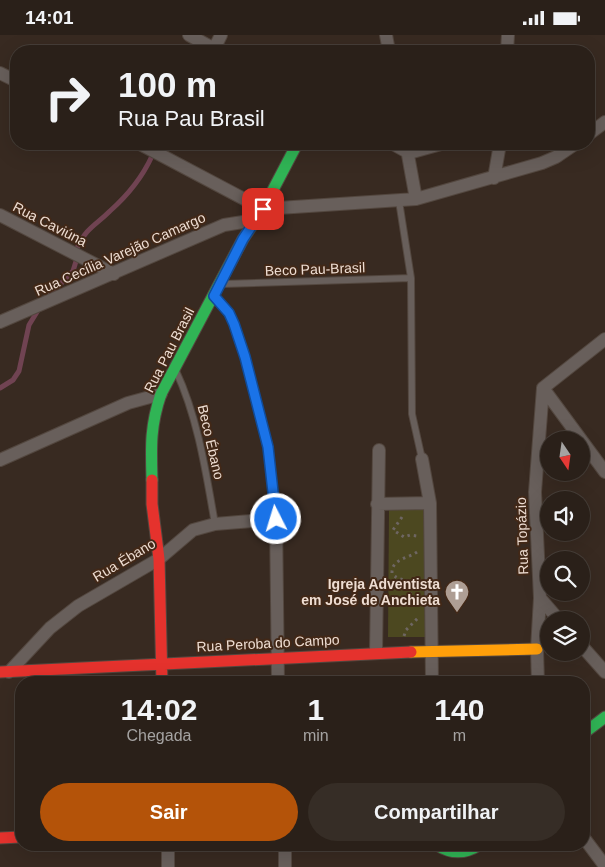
<!DOCTYPE html>
<html lang="pt">
<meta charset="utf-8">
<style>
:root{--surface:#2a2019;--page:#362d26;--text:#f1f3f6;--muted:#a5a3a2;--line:#463e38;--accent:#b45309}
body{margin:0;font-family:Helvetica,sans-serif;background:var(--page);color:var(--text);height:100vh;display:flex;flex-direction:column;font-size:19px;white-space:nowrap}
*{box-sizing:border-box;margin:0}
p{font-size:16px;color:var(--muted)}
.icon{flex:none;width:28px;height:28px;fill:none;stroke:currentColor;stroke-width:2;stroke-linecap:round;stroke-linejoin:round}
.map{position:relative;flex:1;overflow:hidden}
.details{position:absolute;left:15px;top:641px;width:575px;height:175px;display:flex;flex-direction:column;background:var(--surface);border-radius:20px;box-shadow:0 5px 20px #0002,0 0 0 1px var(--line)}
.details>*{flex:none}
.guide{position:absolute;left:10px;top:10px;width:585px;height:105px;border-radius:20px;box-shadow:0 5px 20px #0002,0 0 0 1px var(--line);background:#2a2019;color:var(--text);overflow:hidden}
.needle{width:32px;rotate:167deg}
.controls{position:absolute;left:540px;top:396px;display:grid;gap:10px}
.controls a{display:grid;place-items:center;width:50px;height:50px;border-radius:50%;background:var(--surface);box-shadow:0 5px 20px #0002,0 0 0 1px var(--line);font-size:25px}
.pin{position:absolute;display:grid;place-items:center;width:42px;height:42px;color:#fff;margin:-21px;border-radius:10px;box-shadow:0 2px 8px #0006}
.me{position:absolute;width:55px;margin:-28px;rotate:355deg;stroke-linejoin:round;filter:drop-shadow(0 0 4px #0008)}
.turn{display:flex;align-items:center;gap:18px;height:105px;padding:0 25px;font-size:22px}
.turn .icon{width:65px;height:65px;stroke-width:2.5}
.turn b{display:block;font-size:35px;line-height:42px}
.eta{display:flex;justify-content:space-evenly;align-items:center;height:85px;text-align:center}
.eta b{font-size:30px;font-weight:800;line-height:35px}
.cta{display:flex;gap:10px;margin-top:auto;padding:10px 25px}
.cta a{flex:1;height:58px;border-radius:30px;background:var(--accent);color:#fff;font-size:20px;font-weight:800;line-height:58px;text-align:center}
.cta a+a{background:var(--page);color:var(--text)}
.status{display:flex;justify-content:space-between;align-items:center;height:35px;padding:0 25px;background:var(--surface);direction:ltr}
.status svg{height:14px;fill:currentColor}
.map>svg:first-child{display:block}
.green{fill:#4c4820}
.lines{fill:none;stroke-linecap:round;stroke-linejoin:round}
.stream{stroke:#704352;stroke-width:5}
.lane-casing{stroke:#53473f;stroke-width:8}
.street-casing{stroke:#53473f;stroke-width:14}
.fast-casing{stroke:#53473f;stroke-width:13}
.slow-casing{stroke:#53473f;stroke-width:13}
.jam-casing{stroke:#53473f;stroke-width:13}
.path{stroke:#6e6662;stroke-width:3;stroke-dasharray:2.5 4;stroke-linecap:butt}
.lane{stroke:#685f5b;stroke-width:6}
.street{stroke:#685f5b;stroke-width:12}
.fast{stroke:#30b455;stroke-width:11}
.slow{stroke:#ff9f0a;stroke-width:11}
.jam{stroke:#e5322d;stroke-width:11}
.route-casing{stroke:#114b97;stroke-width:12}
.route{stroke:#1a73e8;stroke-width:9}
.labels{text-anchor:middle;stroke-width:4;stroke-linejoin:round;paint-order:stroke}
.street-label{font-size:14px;fill:#eeddd2;stroke:#422817}
.poi-label{font-size:14px;font-weight:bold;fill:#eeddd2;stroke:#422817;text-anchor:end}
</style>
<div class="status"><b>14:01</b><svg viewBox="0 0 49 12"><path d="M0 12V9h3v3zM5 12V6h3v6zM10 12V3h3v9zM15 12V0h3v12zM26 1h20v11H26zM47 4h2v5h-2z"/></svg></div>
<div class="map">
<svg width="605" height="832" viewBox="0 0 605 832">
<rect width="100%" height="100%" fill="#382a21"/>
<path class="green" d="M389 475H426L425 602H388Z"/>
<g class="lines">
<path class="stream" d="M189 16 190 13
M156 110 157 109
M77 213C87 192 95 191 110 176 128 160 142 143 152 121
M50 260 73 236 77 223
M0 353 13 345 19 336 29 290 37 277"/>
<defs>
<path id="lane" d="M399 166 411 243 412 379 422 424
M222 249 411 243
M215 262 229 278 234 289 245 322 268 412 276 484
M176 336C198 383 206 438 215 489"/>
<path id="street" d="M189 0 218 16
M386 0 389 16
M214 14 221 0
M507 16 508 0
M0 38 16 46
M589 99 605 87
M140 109 263 174 416 164 542 128 556 122 575 109
M393 109 409 118
M406 109 416 164
M409 118 441 109
M494 143 500 109
M0 180 114 239
M0 287 224 190 243 187 253 188
M543 353 605 437
M543 353 605 304
M422 424 430 468 432 648
M0 425 128 368 161 359
M377 469 430 468
M540 563 559 585
M581 610 605 637
M376 618 379 415
M9 637 50 593 78 571 159 524 193 495 215 489 276 484 278 648
M538 648 537 614 540 563 535 457 543 353
M584 803 605 831
M168 810V832
M285 810V832"/>
<path id="fast" d="M152 445C151 412 150 391 161 359L243 204 263 174 297 109
M584 698 605 682
M437 810C451 819 465 819 479 810"/>
<path id="slow" d="M411 617 537 614"/>
<path id="jam" d="M152 445V469L159 524 162 648
M0 637 411 617
M0 803 21 802"/>
</defs>
<use href="#lane" class="lane-casing"/>
<use href="#street" class="street-casing"/>
<use href="#fast" class="fast-casing"/>
<use href="#slow" class="slow-casing"/>
<use href="#jam" class="jam-casing"/>
<path class="path" d="M402 482 393 495 404 502 410 500 417 501V503
M417 517C407 524 391 524 392 539 407 552 406 534 411 561L418 568
M404 601 406 595 418 583"/>
<use href="#lane" class="lane"/>
<use href="#street" class="street"/>
<use href="#fast" class="fast"/>
<use href="#slow" class="slow"/>
<use href="#jam" class="jam"/>
</g>
<g class="lines">
<defs>
<path id="route" d="M263 174 243 204 214 261 229 278 234 289 245 322 268 412 276 484"/>
</defs>
<use href="#route" class="route-casing"/>
<use href="#route" class="route"/>
</g>
<defs>
<symbol id="church-pin" viewBox="-11 -11 22 30"><path d="M0 17L-7.5 6A9.5 9.5 0 1 1 7.5 6Z" fill="#ae9e94" stroke="#422817"/><path d="M-1.2-6h2.4v3.5h3.3v2.4h-3.3V6h-2.4V-.1h-3.3v-2.4h3.3Z" fill="#fff"/></symbol>
</defs>
<g fill-rule="evenodd">
<use href="#church-pin" x="443" y="543" width="28" height="38"/>
</g>
<g class="labels">
<g class="street-label">
<text transform="translate(50 189) rotate(27)" y="5">Rua Caviúna</text>
<text transform="translate(120 219) rotate(-24)" y="5">Rua Cecília Varejão Camargo</text>
<text transform="translate(315 234) rotate(-2)" y="5">Beco Pau-Brasil</text>
<text transform="translate(169 315) rotate(-63)" y="5">Rua Pau Brasil</text>
<text transform="translate(211 407) rotate(77)" y="5">Beco Ébano</text>
<text transform="translate(522 501) rotate(-92)" y="5">Rua Topázio</text>
<text transform="translate(124 525) rotate(-31)" y="5">Rua Ébano</text>
<text transform="translate(268 608) rotate(-3)" y="5">Rua Peroba do Campo</text>
</g>
<g class="poi-label">
<text x="440" y="554">Igreja Adventista<tspan x="440" dy="16">em José de Anchieta</tspan></text>
</g>
</g>
</svg>
<div class="controls">
<a><svg class="needle" viewBox="-14 -14 28 28"><path d="M0-13l5 13h-10z" fill="#e53935"/><path d="M0 13l5-13h-10z" fill="#a5a3a2"/></svg></a>
<a><svg class="icon" aria-label="sound" viewBox="0 0 24 24"><path d="M4 9h4l5-4v14l-5-4H4zM17 9q2 3 0 6"/></svg></a>
<a><svg class="icon" aria-label="search" viewBox="0 0 24 24"><circle cx="10" cy="10" r="6"/><path d="M15 15l6 6"/></svg></a>
<a><svg class="icon" aria-label="layers" viewBox="0 0 24 24"><path d="M12 4l9 5-9 5-9-5zM3 14l9 5 9-5"/></svg></a>
</div>
<div class="pin" style="left:263px;top:174px;background:#d93025"><svg class="icon" aria-label="arrive" viewBox="0 0 24 24"><path d="M6 21V4h12l-3 4 3 4H6"/></svg></div>
<svg class="me" style="left:276px;top:484px" viewBox="-20 -20 40 40"><circle r="17" fill="#1a73e8" stroke="#fff" stroke-width="3"/><path d="M0-11L8 9 0 5-8 9z" fill="#fff"/></svg>
<div class="guide">
<div class="turn"><svg class="icon" aria-label="right" viewBox="0 0 24 24"><path d="M7 20v-9h11M14 6l5 5-5 5"/></svg><div><b>100 m</b>Rua Pau Brasil</div></div>
</div>
<section class="details">
<div class="eta">
<div><b>14:02</b><p>Chegada</p></div>
<div><b>1</b><p>min</p></div>
<div><b>140</b><p>m</p></div>
</div>
<div class="cta"><a>Sair</a><a>Compartilhar</a></div>
</section>
</div>
